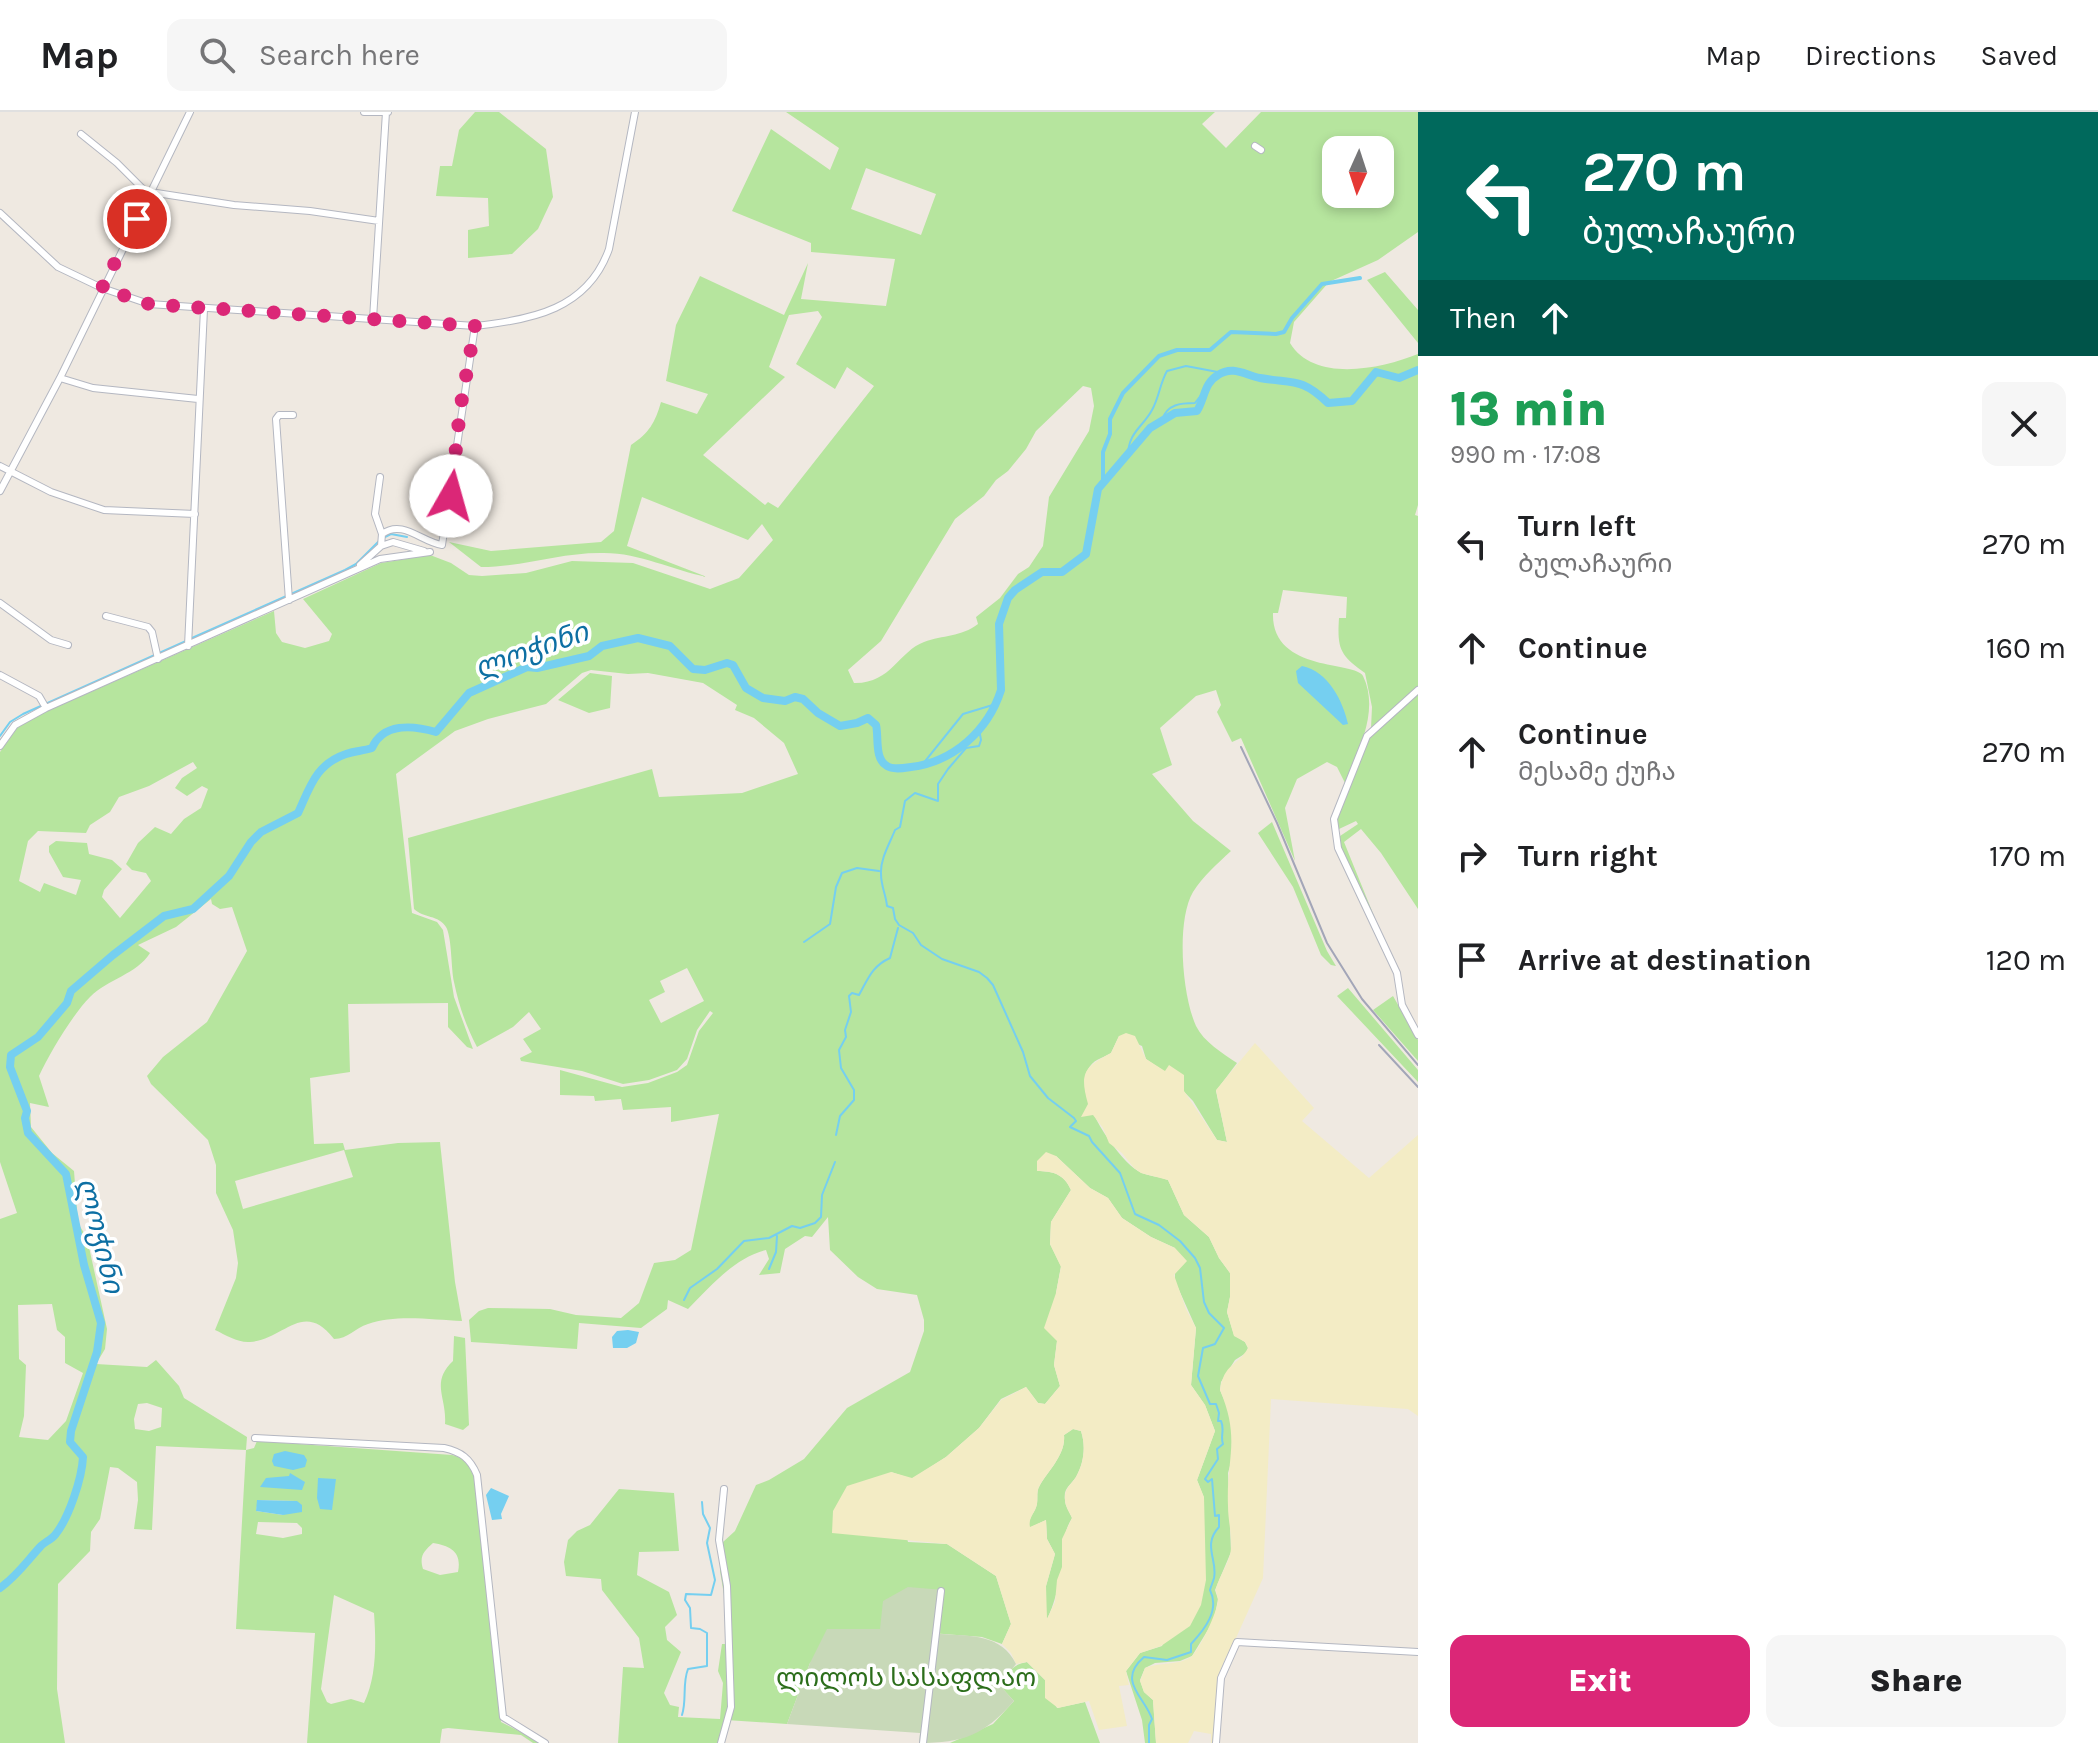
<!DOCTYPE html>
<meta charset="utf-8">
<style>
:root{--surface:#fff;--page:#f6f6f6;--text:#202124;--muted:#757577;--line:#e0e0e0;--accent:#db2777}
body{margin:0;font-family:Karla,"Noto Sans Georgian",sans-serif;background:var(--page);color:var(--text);height:100vh;display:flex;flex-direction:column;font-size:30px;white-space:nowrap}
*{box-sizing:border-box;margin:0}
p{font-size:26px;color:var(--muted)}
.icon{flex:none;width:44px;height:44px;fill:none;stroke:currentColor;stroke-width:2;stroke-linecap:round;stroke-linejoin:round}
.map{position:relative;flex:1;overflow:hidden}
.drawer{display:flex;flex-direction:column;background:var(--surface);width:680px}
.drawer>*{flex:none}
.banner{background:#00695c;color:#fff;overflow:hidden}
.needle{width:52px;rotate:183deg}
.tools{position:absolute;left:1322px;top:24px;display:grid;gap:16px}
.tools a{display:grid;place-items:center;width:72px;height:72px;border-radius:16px;background:var(--surface);box-shadow:0 4px 12px #0003;font-size:40px}
.pin{position:absolute;display:grid;place-items:center;width:68px;height:68px;color:#fff;margin:-34px;border:4px solid #fff;border-radius:50%;box-shadow:0 2px 8px #0007}
.me{position:absolute;width:88px;margin:-44px;rotate:7deg;stroke-linejoin:round;filter:drop-shadow(0 0 6px #0008)}
.turn{display:flex;align-items:center;gap:28px;height:168px;padding:0 32px;font-size:36px}
.turn .icon{width:104px;height:104px;stroke-width:2.5}
.turn b{display:block;font-size:56px;line-height:68px}
.then{display:flex;align-items:center;height:76px;padding:0 32px;background:#0003;gap:16px;font-size:30px}
.round{display:grid;place-items:center;flex:none;width:84px;height:84px;border-radius:16px;background:var(--page)}
.summary{display:flex;align-items:center;justify-content:space-between;height:136px;padding:0 32px}
h1{font-size:48px;font-weight:800;line-height:60px;color:#1e9e55}
.primary-button{display:flex;gap:16px;margin-top:auto;padding:16px 32px}
.primary-button a{flex:1;height:92px;border-radius:16px;background:var(--accent);color:#fff;font-size:32px;font-weight:800;line-height:92px;text-align:center}
.primary-button a+a{background:var(--page);color:var(--text)}
ul{padding:0;list-style:none}
li{display:flex;align-items:center;gap:24px;height:104px;padding:0 32px}
li div{flex:1}
li b{display:block;font-size:30px}
li em{font-style:normal}
header{display:flex;align-items:center;gap:48px;box-sizing:border-box;height:112px;padding:0 40px;background:var(--surface);border-bottom:2px solid var(--line)}
header strong{font-size:38px}
nav{display:flex;gap:44px;margin-inline-start:auto;font-size:28px}
.search{width:560px;height:72px;background:var(--page);display:flex;align-items:center;gap:20px;box-sizing:border-box;padding:0 28px;border-radius:16px;color:var(--muted);font-size:30px}
main{display:flex;flex:1;min-height:0}
.map>svg:first-child{display:block}
.green{fill:#b6e59e;fill-rule:evenodd}
.sand{fill:#f3ecc5;fill-rule:evenodd}
.cemetery{fill:#c8d9b8}
.water{fill:#75cff0}
.lines{fill:none;stroke-linecap:round;stroke-linejoin:round}
.stream{stroke:#75cff0;stroke-width:2}
.canal{stroke:#75cff0;stroke-width:4}
.river{stroke:#75cff0;stroke-width:8}
.minor-casing{stroke:#b4b7c1;stroke-width:8}
.minor{stroke:#fff;stroke-width:6}
.rail{stroke:#a3a6b8;stroke-width:2}
.route{stroke:#db2777;stroke-width:14;stroke-dasharray:0 25.2}
.labels{text-anchor:middle;stroke-width:7;stroke-linejoin:round;paint-order:stroke}
.park-label{font-size:26px;fill:#2c6e1b;stroke:#fff}
.water-label{font-size:28px;font-style:italic;fill:#0d6fa3;stroke:#fff}
</style>
<header>
<strong>Map</strong>
<div class="search"><svg class="icon" aria-label="search" viewBox="0 0 24 24"><circle cx="10" cy="10" r="6"/><path d="M15 15l6 6"/></svg>Search here</div>
<nav><a>Map</a><a>Directions</a><a>Saved</a></nav>
</header>
<main>
<div class="map">
<svg width="1418" height="1631" viewBox="0 0 1418 1631">
<rect width="100%" height="100%" fill="#efe9e1"/>
<path class="green" d="M475 0H499L546 37 553 85 538 117 512 142 468 146V118L489 114 488 86 436 84 440 54H452L459 18Z
M786 0H1215L1202 12 1226 36 1261 0H1418V120L1378 148 1329 170 1294 210 1290 231C1314 271 1381 257 1418 242V393L1415 403 1418 404V576L1371 616 1372 595 1365 561C1340 543 1337 537 1339 506H1346L1347 485 1283 478 1278 501H1273C1271 561 1356 549 1363 564 1380 599 1358 639 1345 671L1337 655 1327 650 1297 667 1285 696 1295 749 1241 626 1232 630 1217 600 1221 593 1216 578 1196 584 1160 616 1172 653 1152 662 1193 709 1231 739C1217 752 1203 764 1193 780 1176 809 1182 883 1196 914 1204 930 1222 941 1237 951L1216 979 1227 1030 1217 1028 1193 989 1165 960 1146 947 1142 934 1119 924 1111 941C1101 947 1093 947 1087 959 1074 984 1117 1046 1138 1059 1146 1064 1158 1064 1168 1068L1184 1103 1209 1125 1219 1146 1230 1161V1185L1227 1200 1234 1223 1245 1230 1248 1236 1246 1241 1235 1248 1221 1270 1220 1278 1229 1299 1233 1324V1343L1228 1361 1231 1440 1215 1478 1218 1487 1214 1508 1192 1544 1180 1549 1155 1551 1145 1556 1140 1568 1144 1580 1153 1588 1156 1631H1145L1142 1608 1126 1559 1140 1541 1162 1534 1204 1442V1386L1197 1368 1215 1319 1205 1293 1191 1273 1196 1216 1175 1169V1136L1151 1125 1122 1106 1108 1086 1090 1076 1056 1044 1037 1059C1053 1059 1064 1062 1071 1078L1051 1110 1050 1132 1061 1154 1056 1181 1057 1229 1054 1253 1060 1274 1045 1292 1038 1291 1026 1275 1001 1287 979 1316 946 1345 912 1367 891 1360 908 1430 947 1432 996 1464 1011 1512 1002 1532 982 1525 880 1517 810 1551 787 1612 726 1608 720 1631H618L623 1555 644 1556 639 1526 602 1478 601 1467 566 1464 564 1450 568 1428 577 1419 590 1413 619 1377 674 1381 679 1439 639 1440 637 1463 669 1480 677 1503 665 1515 667 1528 681 1540 664 1581 670 1593 679 1595 678 1605 720 1607 723 1571 718 1559 722 1532H727L724 1483 720 1459 723 1430 735 1419 756 1373 769 1368 804 1347 847 1296 910 1260 924 1219V1208L917 1183 877 1177 858 1165 830 1138 828 1105 812 1125 805 1124 785 1137 780 1161 759 1163 769 1147 766 1138C734 1146 711 1174 688 1197L668 1188 667 1197 641 1216 579 1211 577 1237 471 1230 469 1208 479 1199 488 1196 550 1197 576 1203 621 1206 639 1191 654 1151 675 1148 691 1138 719 1002 671 1010V995L623 998 621 987 595 989 594 984 560 983V958L622 975 648 971 677 960 687 953 699 919 713 901 710 899 697 918 687 947 677 958 649 968 623 972 582 959 521 949 520 946 532 940 523 927 541 917 529 900 513 915 477 935C466 914 459 894 454 870 451 857 452 825 446 815 439 803 423 806 414 797L408 726 652 657 659 685 742 681 798 662 784 631 754 606 735 598 737 593 703 571 648 561 628 562 591 558 582 561 546 592 488 607 455 619 396 662 412 801 437 810 443 818 454 885 473 937 467 935 448 915V891L348 892 350 960 310 966 314 1032 343 1031 345 1038 398 1031 440 1030 455 1170 462 1209C433 1208 396 1202 368 1212 355 1216 348 1227 334 1227 303 1187 284 1228 250 1230 238 1231 226 1223 215 1218L236 1166 238 1151 233 1118 216 1081V1053L208 1028 151 972 147 964 163 945 207 910 247 839 232 795 220 797 212 792 211 787 176 815 138 833 150 841C137 862 108 867 90 885 73 902 49 942 39 964L49 995 30 991 31 1015 52 1041 74 1059 78 1111 87 1126 107 1217 105 1237 96 1252 147 1255 156 1248 179 1274 184 1286 247 1325 246 1338 254 1336 257 1329 452 1343 466 1347 474 1364 501 1610 542 1631H533L521 1623 448 1616 442 1617 440 1631H307L315 1521 236 1517 246 1338 156 1334 152 1418 134 1417 138 1388 137 1370 118 1356 110 1355 100 1407 91 1420 90 1439 58 1472 57 1577 65 1631H0V1107L17 1101 0 1050V640L17 616 38 603 274 499 276 521 282 530 305 536 329 529 332 522 303 487 381 451 430 443 451 451 469 463 482 464 526 461 572 449 633 451 710 477 739 466 773 428 762 412 748 428 642 385 627 434 707 465C672 458 640 441 604 441 562 440 523 455 481 455L449 430 491 439 601 430 614 419 631 333C649 321 655 311 661 290L697 302 708 282 666 269 676 213 700 164 784 203 808 151 801 187 886 194 895 147 811 140V131L732 99 771 17 830 58 839 36ZM1336 38H1380V82H1336ZM866 56 936 82 921 123 851 97ZM818 199 822 205 796 252 835 277 847 255 874 274 778 396 768 390 765 393 703 343 785 265 769 255 789 203ZM1083 274 1091 276 1094 294 1089 319 1049 385 1043 434 1029 455 1018 462 1000 486 976 505 978 512C961 525 943 523 924 530 899 539 891 572 854 571L848 558 881 529 955 407 984 384 996 368 1008 359 1026 337 1036 319ZM193 650 197 656 182 666 175 676 187 684 202 674 208 677 201 696 184 707 171 722 155 715 138 731 126 752 132 758 146 761 151 769 120 806 102 785 104 778 122 757 112 748 89 742 87 731 56 729 49 734V740L63 765 81 768 76 783 44 771 40 780 19 769 28 729 38 719 86 721 90 713 110 700 119 685 149 674ZM687 856 704 889 661 911 649 888 665 880 660 869ZM344 1038 353 1065 243 1097 235 1069ZM52 1192 57 1218 65 1225V1251L83 1261 66 1309 48 1328 19 1325 24 1304 26 1253 19 1247 18 1193ZM147 1291 162 1296 161 1315 149 1319 135 1317 134 1307 138 1292ZM258 1388 297 1389 283 1403 256 1399ZM258 1410 297 1411 302 1416V1422L283 1426 256 1422ZM433 1431C451 1434 462 1440 458 1460L440 1463 423 1457C419 1444 424 1439 433 1431ZM334 1483 374 1501C376 1530 377 1564 364 1591L351 1587 331 1592 327 1590 321 1577Z
M1385 160 1418 198V231L1367 168Z
M590 561 612 564 610 596 589 601 558 588Z
M1418 581V797L1381 741 1361 717 1344 730 1387 836 1338 731 1340 724 1358 712 1356 709 1339 717 1335 711 1369 623Z
M1272 710 1327 839 1336 854 1331 853 1321 843 1293 775 1258 721Z
M1348 876 1418 958V970L1337 884Z
M1393 884 1418 928V949L1373 898Z
M454 1224 465 1226 469 1313 463 1318 445 1312C447 1285 430 1271 453 1249Z
M1073 1317 1081 1319C1086 1334 1084 1351 1076 1365 1071 1373 1063 1376 1065 1388 1065 1394 1070 1401 1072 1406 1060 1426 1067 1435 1063 1455 1058 1473 1055 1492 1046 1509V1474L1055 1442 1047 1427 1046 1408 1029 1416C1028 1405 1035 1401 1037 1392 1038 1385 1036 1379 1040 1373 1049 1358 1066 1342 1064 1323Z
M1027 1550 1045 1568 1057 1596 1085 1590 1100 1631H950L993 1612 1014 1589 1002 1576C1007 1561 1011 1553 1027 1550Z"/>
<path class="sand" d="M1126 921 1135 924 1146 947 1165 959 1169 953 1184 963V979L1217 1028 1227 1030 1216 978 1255 931 1314 996 1302 1009 1369 1066 1418 1023V1304L1408 1297 1271 1287 1263 1466 1236 1526 1238 1529C1212 1554 1216 1598 1214 1631H1211V1622L1194 1619 1188 1631H1156L1153 1588 1144 1580 1140 1569 1145 1556C1159 1550 1180 1554 1192 1544 1200 1537 1217 1500 1218 1489 1218 1485 1216 1480 1216 1477 1219 1464 1230 1450 1231 1437 1232 1422 1228 1408 1228 1394 1226 1346 1241 1328 1220 1278 1224 1251 1238 1254 1248 1236L1245 1230 1234 1224 1227 1200 1230 1185V1161L1219 1146 1209 1125 1184 1103 1168 1068 1141 1061 1134 1056 1122 1041 1109 1031 1103 1016 1093 1003 1081 1005 1088 992C1079 960 1085 955 1111 941L1119 924Z
M1046 1040 1056 1044 1090 1076 1108 1086 1122 1106 1151 1125 1175 1136 1187 1149 1174 1163 1186 1197 1196 1216 1191 1273 1205 1293 1215 1319 1197 1368 1204 1385 1206 1468 1201 1493 1190 1514 1161 1534 1140 1541 1126 1559 1129 1573 1119 1574 1127 1614 1099 1618 1089 1589 1058 1596 1045 1586V1568L1027 1550 1016 1552 1011 1541 1002 1532 1011 1512 996 1464 947 1432 832 1421 833 1399 847 1374 891 1360 912 1366 946 1345 979 1316 1001 1288 1026 1275 1038 1291 1045 1292 1060 1274 1054 1253 1057 1229 1044 1216 1056 1181 1061 1155 1050 1132 1051 1110 1071 1078C1064 1062 1053 1059 1037 1059V1049ZM1073 1317 1081 1319C1086 1334 1084 1351 1076 1365 1071 1373 1064 1376 1065 1388 1065 1394 1070 1401 1072 1406L1062 1427V1455L1057 1468 1055 1490 1047 1507 1046 1474 1055 1442 1047 1427 1046 1408 1030 1415C1028 1405 1035 1402 1037 1392 1038 1385 1036 1379 1040 1373 1049 1358 1066 1342 1064 1323Z"/>
<path class="cemetery" d="M908 1475 944 1478 940 1522C970 1524 1002 1522 1016 1552L1007 1563 1002 1576 1014 1589C984 1623 964 1631 919 1631L920 1621 787 1612 810 1551 827 1517H880L883 1489Z"/>
<path class="water" d="M1302 554C1328 559 1343 589 1348 612L1343 613 1298 571 1296 559Z
M628 1218 639 1220 636 1231 627 1236H613L612 1225 617 1219Z
M285 1339 304 1343 307 1348 305 1355 293 1358 274 1354 272 1349 274 1342Z
M290 1361 305 1370 302 1378 260 1375 266 1366 289 1364Z
M318 1366 336 1367 332 1398 320 1397 317 1386Z
M491 1376 509 1384 501 1402 502 1407 492 1408 486 1383Z
M257 1388 297 1389 302 1393V1400L283 1403 256 1399Z"/>
<g class="lines">
<path class="stream" d="M1162 308C1167 292 1181 291 1195 291L1205 278
M1128 344C1128 320 1143 315 1152 298 1159 286 1160 271 1167 259L1186 254 1223 261
M385 425 391 422 407 425
M192 526 345 458 356 452 379 429
M979 617 981 628 979 634 966 636 948 657 938 672V689L915 681 905 689 900 715 895 718C890 731 880 747 881 762 881 774 886 783 887 794L893 796 895 807 899 813 913 821 921 833 942 847 979 860 987 866 993 873 1023 940 1030 964 1048 986 1074 1006 1076 1009 1070 1015 1089 1024 1092 1030 1120 1061 1135 1102 1159 1113 1180 1129 1195 1146 1200 1156 1204 1190 1209 1201 1224 1216 1215 1232 1203 1236 1198 1264 1210 1292H1216L1219 1301 1218 1309H1221C1225 1318 1220 1324 1223 1332L1217 1337 1218 1347 1205 1367 1208 1370 1212 1367 1215 1404 1219 1403V1415C1202 1433 1218 1448 1214 1466 1213 1470 1211 1474 1210 1478 1220 1498 1205 1517 1191 1532V1540L1167 1548 1144 1545C1116 1569 1145 1585 1152 1607L1149 1613V1631
M0 624 10 610 23 602 186 529
M922 653 963 602 996 592
M804 830 830 812 836 775 842 761 857 756 879 759
M836 1023 840 1004 854 988V978L841 956 839 938 846 925 845 918 851 900 849 884 852 881 859 883C868 867 872 854 890 846L898 816
M769 1157 776 1140 777 1124
M684 1188 690 1176 717 1157 744 1129 769 1126 792 1114 800 1116 815 1111 821 1105 822 1083 835 1050
M682 1603C687 1588 682 1572 688 1557L707 1554V1521L700 1517 691 1516 690 1496 685 1488 686 1482 711 1483 715 1468 707 1431 710 1416 703 1402 702 1390"/>
<path class="canal" d="M1103 371V340L1110 322V307L1123 281 1159 244 1177 238H1210L1231 220 1276 222 1284 220 1292 206 1322 172 1360 166"/>
<path class="river" d="M0 1476C17 1464 27 1449 40 1435 44 1430 51 1428 55 1423 69 1406 82 1366 83 1345L70 1330 71 1319 97 1240 101 1211 84 1153 66 1062 28 1021 25 1006 27 999 10 955 11 943 38 925 67 891 71 879 113 843 164 804 193 797 229 764 251 730 261 720 298 701C310 675 316 652 346 642 354 639 363 639 372 636 383 611 412 613 436 620L469 581 527 555 537 556 589 544 602 534 638 526 670 534 693 557 705 558 727 551 733 553 746 576 763 586 785 589 795 585 803 587 818 601 840 614 857 611 868 606 876 613C879 624 874 647 887 654 893 658 904 656 911 655 953 650 988 619 1001 578L999 512 1008 486 1015 478 1042 460H1062L1086 442 1098 377 1150 316 1175 301 1197 299C1205 286 1204 271 1218 263 1233 253 1245 263 1260 266 1293 272 1301 265 1328 291L1352 289 1376 260 1399 266 1418 258"/>
<defs>
<path id="minor" d="M364 0H388
M81 22 117 51 149 83
M1255 34 1261 38
M150 80 234 93 310 99 379 109
M0 101 58 155 102 176 149 192 475 214C532 208 588 197 609 137L635 0
M373 207 386 0
M60 266 93 276 198 287
M0 354 51 380 104 398 195 402
M380 365 375 402 382 422
M0 379 60 266 190 0
M381 434 393 430 424 439
M360 453 381 434 382 422C403 407 421 430 442 433 453 360 464 287 475 214
M289 488 276 307 279 303H293
M0 491 51 528 68 533
M106 504 148 515 152 520 158 547
M188 534 204 197
M0 563 39 584 46 596
M1418 578 1367 624 1334 707 1338 736 1397 861 1402 893 1418 923
M0 634 15 613 46 596 380 447 430 440
M255 1326 444 1336C461 1340 470 1346 477 1363L503 1605 545 1631
M721 1631 731 1595 727 1474 719 1428 724 1377
M923 1631 941 1479
M1216 1631 1221 1566 1237 1530 1418 1540"/>
</defs>
<use href="#minor" class="minor-casing"/>
<use href="#minor" class="minor"/>
<path class="rail" d="M1241 635 1277 711 1327 831 1362 887 1418 953
M1379 933 1418 975"/>
</g>
<g class="lines">
<path class="route" d="M137 107 102 176 149 192 177 194 475 214 460 298 451 384"/>
</g>
<g class="labels">
<g class="park-label">
<text x="906" y="1574">ლილოს სასაფლაო</text>
</g>
<g class="water-label">
<text transform="translate(531 537) rotate(-19)" y="10">ლოჭინი</text>
<text transform="translate(101 1123) rotate(76)" y="10">ლოჭინი</text>
</g>
</g>
</svg>
<div class="tools">
<a><svg class="needle" viewBox="-14 -14 28 28"><path d="M0-13l5 13h-10z" fill="#e53935"/><path d="M0 13l5-13h-10z" fill="#757577"/></svg></a>
</div>
<div class="pin" style="left:137px;top:107px;background:#d93025"><svg class="icon" aria-label="arrive" viewBox="0 0 24 24"><path d="M6 21V4h12l-3 4 3 4H6"/></svg></div>
<svg class="me" style="left:451px;top:384px" viewBox="-20 -20 40 40"><circle r="19" fill="#fff"/><path d="M0-13L10 11 0 6-10 11z" fill="#db2777"/></svg>
</div>
<section class="drawer">
<div class="banner">
<div class="turn"><svg class="icon" aria-label="left" viewBox="0 0 24 24"><path d="M17 20v-9H6M10 6l-5 5 5 5"/></svg><div><b>270 m</b>ბულაჩაური</div></div>
<div class="then">Then<svg class="icon" aria-label="ahead" viewBox="0 0 24 24"><path d="M12 20V5M6 11l6-6 6 6"/></svg></div>
</div>
<div class="summary"><div><h1>13 min</h1><p>990 m · 17:08</p></div><a class="round"><svg class="icon" aria-label="close" viewBox="0 0 24 24"><path d="M6 6l12 12M18 6L6 18"/></svg></a></div>
<ul>
<li><svg class="icon" aria-label="left" viewBox="0 0 24 24"><path d="M17 20v-9H6M10 6l-5 5 5 5"/></svg><div><b>Turn left</b><p>ბულაჩაური</p></div><em>270 m</em></li>
<li><svg class="icon" aria-label="ahead" viewBox="0 0 24 24"><path d="M12 20V5M6 11l6-6 6 6"/></svg><div><b>Continue</b></div><em>160 m</em></li>
<li><svg class="icon" aria-label="ahead" viewBox="0 0 24 24"><path d="M12 20V5M6 11l6-6 6 6"/></svg><div><b>Continue</b><p>მესამე ქუჩა</p></div><em>270 m</em></li>
<li><svg class="icon" aria-label="right" viewBox="0 0 24 24"><path d="M7 20v-9h11M14 6l5 5-5 5"/></svg><div><b>Turn right</b></div><em>170 m</em></li>
<li><svg class="icon" aria-label="arrive" viewBox="0 0 24 24"><path d="M6 21V4h12l-3 4 3 4H6"/></svg><div><b>Arrive at destination</b></div><em>120 m</em></li>
</ul>
<div class="primary-button"><a>Exit</a><a>Share</a></div>
</section>
</main>
